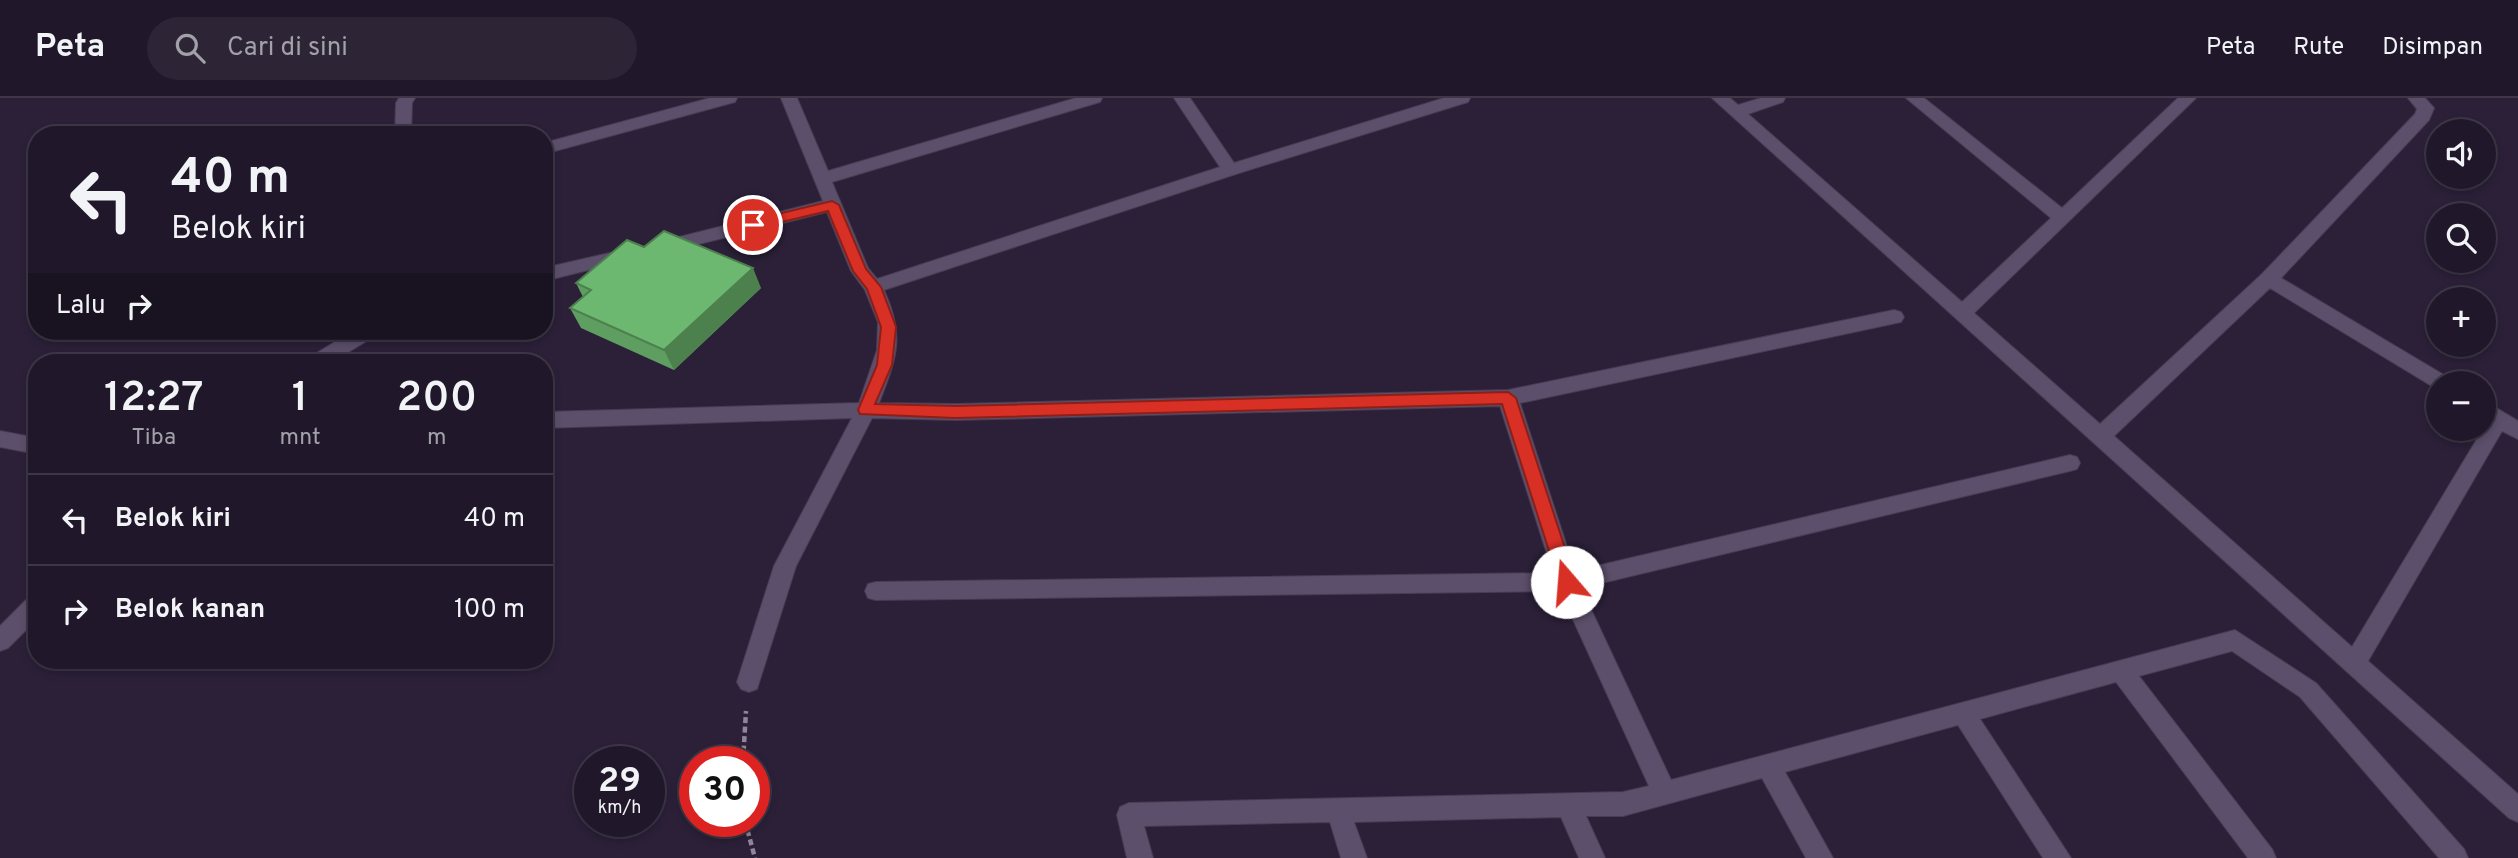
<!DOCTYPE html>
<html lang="id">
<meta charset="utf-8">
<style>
:root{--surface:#20182a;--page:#2d2536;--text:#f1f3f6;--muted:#a2a0a8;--line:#3d3747}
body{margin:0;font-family:Overpass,sans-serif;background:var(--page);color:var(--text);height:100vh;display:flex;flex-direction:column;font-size:26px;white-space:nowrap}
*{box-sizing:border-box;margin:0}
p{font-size:23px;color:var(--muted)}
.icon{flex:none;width:38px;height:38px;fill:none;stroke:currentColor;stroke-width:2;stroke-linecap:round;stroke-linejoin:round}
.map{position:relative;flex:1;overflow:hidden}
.side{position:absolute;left:28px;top:256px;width:525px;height:315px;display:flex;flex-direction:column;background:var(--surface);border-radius:28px;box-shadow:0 4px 10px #0003,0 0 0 2px var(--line)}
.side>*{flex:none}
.banner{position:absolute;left:28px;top:28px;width:525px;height:214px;border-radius:28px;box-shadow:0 4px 10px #0003,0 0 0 2px var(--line);background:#20182a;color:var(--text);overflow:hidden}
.tools{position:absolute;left:2426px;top:21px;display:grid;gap:14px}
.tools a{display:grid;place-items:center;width:70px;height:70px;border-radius:50%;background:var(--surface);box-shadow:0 4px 10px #0003,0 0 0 2px var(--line);font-size:35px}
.speed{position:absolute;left:574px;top:648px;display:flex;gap:14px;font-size:35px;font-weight:700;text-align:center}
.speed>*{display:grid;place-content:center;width:91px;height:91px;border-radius:50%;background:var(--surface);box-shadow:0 4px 10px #0003,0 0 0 2px var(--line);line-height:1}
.speed small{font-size:18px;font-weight:400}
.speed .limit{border:10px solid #d22;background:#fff;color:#111}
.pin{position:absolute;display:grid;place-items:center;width:60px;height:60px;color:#fff;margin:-30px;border:4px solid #fff;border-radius:50%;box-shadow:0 2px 7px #0007}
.me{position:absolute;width:77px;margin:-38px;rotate:342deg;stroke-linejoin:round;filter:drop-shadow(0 0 5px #0008)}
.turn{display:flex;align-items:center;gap:24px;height:147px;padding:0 28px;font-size:32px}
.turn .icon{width:91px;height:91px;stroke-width:2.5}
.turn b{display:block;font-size:49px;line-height:60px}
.then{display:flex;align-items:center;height:66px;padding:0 28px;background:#0003;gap:14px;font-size:26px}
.eta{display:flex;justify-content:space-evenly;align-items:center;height:119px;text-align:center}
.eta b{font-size:42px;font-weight:600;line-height:49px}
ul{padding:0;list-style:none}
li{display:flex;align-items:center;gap:21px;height:91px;padding:0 28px;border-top:2px solid var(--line)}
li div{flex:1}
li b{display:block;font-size:26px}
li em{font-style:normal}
header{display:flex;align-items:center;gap:42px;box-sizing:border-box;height:98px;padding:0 35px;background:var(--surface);border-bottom:2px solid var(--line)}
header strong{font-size:33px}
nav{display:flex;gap:38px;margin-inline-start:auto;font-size:24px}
.search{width:490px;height:63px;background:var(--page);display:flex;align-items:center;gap:18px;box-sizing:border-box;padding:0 24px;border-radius:38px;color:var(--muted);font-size:26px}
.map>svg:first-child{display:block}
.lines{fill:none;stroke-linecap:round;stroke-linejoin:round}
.street-casing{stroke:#473c52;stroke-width:2}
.path{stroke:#8f869a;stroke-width:4.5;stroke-dasharray:6 3.5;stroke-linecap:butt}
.street{fill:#5c4f6b;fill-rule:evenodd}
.wall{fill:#5e9e60}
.shaded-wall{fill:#4c814e}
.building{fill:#6db870;stroke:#4c814e;stroke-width:2}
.route{fill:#d93025;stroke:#8d1f18;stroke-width:2}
</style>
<header>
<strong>Peta</strong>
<div class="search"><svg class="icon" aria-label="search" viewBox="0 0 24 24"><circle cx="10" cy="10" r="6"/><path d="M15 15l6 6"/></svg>Cari di sini</div>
<nav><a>Peta</a><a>Rute</a><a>Disimpan</a></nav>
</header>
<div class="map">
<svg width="2518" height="760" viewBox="0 0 2518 760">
<rect width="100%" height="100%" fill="#2b2038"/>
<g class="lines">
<defs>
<path id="street" d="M399 0H415L412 5 411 37H395L396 5Z
M710 0H737L735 4 544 56V45Z
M781 0H797L828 73 1076 0H1102L1100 4 832 84 868 170 877 181 1220 69 1174 0H1190L1234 65 1444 0H1470L1468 4 1236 76 884 192C905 238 897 259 879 305L955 306 1508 292 1894 212 1901 214 1904 219 1901 224 1520 305 1575 473 2070 357 2077 359 2080 365 2077 371 2070 373 1581 490 1671 682 2235 532 2316 585 2464 751 2468 760H2439L2300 599 2232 553 2139 578 2272 751 2276 760H2248L2116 584 1980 621 2071 760H2043L1958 627 1785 674 1833 760H1806L1762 680 1623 718H1586L1605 760H1579L1561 719 1354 724 1367 760H1341L1330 724 1144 728 1153 760H1127L1117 717 1120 709 1129 705 1623 694 1649 688 1560 493 876 502 868 500 865 493 868 486 876 484 1553 475 1500 308 955 322 872 320 796 468 757 591 749 594 741 591 737 584 774 468 852 320 544 330V314L859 305 877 252 878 224 865 192 851 173 827 114 659 156 653 154 650 150 653 146 659 144 823 103Z
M1712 0H1730L1738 7 1761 0H1785L1783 4 1748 16 1962 204 2051 120 1906 0H1924L2062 110 2178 0H2196L1974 215 2100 326 2262 176 2415 16 2417 11 2408 0H2425L2434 10 2429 22 2281 180 2449 280 2452 285H2438V291L2435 290 2270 190 2114 338 2352 549 2483 331 2487 323 2483 320V302L2518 323V341L2502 333 2368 563 2518 696V724L2509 720Z
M627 151 633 153 636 157 633 161 544 183V170Z
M353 233H378L375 238 332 264H307L310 259Z
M0 333 37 340V356L0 349Z
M37 497V521L8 550 0 553V528L29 499Z"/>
</defs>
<use href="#street" class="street-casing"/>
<path class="path" d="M743 663 746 613
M745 723 755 760"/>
<use href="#street" class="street"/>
</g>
<path class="wall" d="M644 149 761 190 674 272 581 230 570 210 583 199 576 185Z"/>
<path class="shaded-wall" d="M753 170 761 190 674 272 664 252Z"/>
<path class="building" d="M664 133 753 170 664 252 570 210 591 192 576 185 627 142 644 149Z"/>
<path class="route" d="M832 103 839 107 866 171 881 189 896 229 892 267 875 306 955 308 1508 294 1516 300 1576 484 1573 489H1561L1559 484 1502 306 955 320 860 316 858 312 877 267 881 229 867 191 853 173 828 113 753 131 746 127 753 122Z"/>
</svg>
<div class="tools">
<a><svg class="icon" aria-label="sound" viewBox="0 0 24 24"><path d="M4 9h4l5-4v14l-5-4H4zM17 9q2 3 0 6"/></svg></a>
<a><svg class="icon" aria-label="search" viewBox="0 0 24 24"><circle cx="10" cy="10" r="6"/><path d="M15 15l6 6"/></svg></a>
<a>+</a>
<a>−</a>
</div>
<div class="speed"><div>29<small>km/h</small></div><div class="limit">30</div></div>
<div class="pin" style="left:753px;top:127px;background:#d93025"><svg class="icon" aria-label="arrive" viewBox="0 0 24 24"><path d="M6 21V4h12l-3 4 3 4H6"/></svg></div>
<svg class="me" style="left:1567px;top:484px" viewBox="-20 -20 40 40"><circle r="19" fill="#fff"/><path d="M0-13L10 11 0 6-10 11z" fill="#d93025"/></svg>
<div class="banner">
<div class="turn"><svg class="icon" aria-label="left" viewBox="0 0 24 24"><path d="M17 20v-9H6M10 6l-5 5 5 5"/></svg><div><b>40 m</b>Belok kiri</div></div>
<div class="then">Lalu<svg class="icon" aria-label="right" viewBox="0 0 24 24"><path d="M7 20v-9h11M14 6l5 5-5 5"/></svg></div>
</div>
<section class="side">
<div class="eta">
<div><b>12:27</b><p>Tiba</p></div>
<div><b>1</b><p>mnt</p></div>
<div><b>200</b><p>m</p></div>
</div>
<ul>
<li><svg class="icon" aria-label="left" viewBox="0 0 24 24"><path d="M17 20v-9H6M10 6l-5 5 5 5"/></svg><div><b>Belok kiri</b></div><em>40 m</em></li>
<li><svg class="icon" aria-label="right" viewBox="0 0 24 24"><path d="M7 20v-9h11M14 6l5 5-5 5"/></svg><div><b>Belok kanan</b></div><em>100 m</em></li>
</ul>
</section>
</div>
